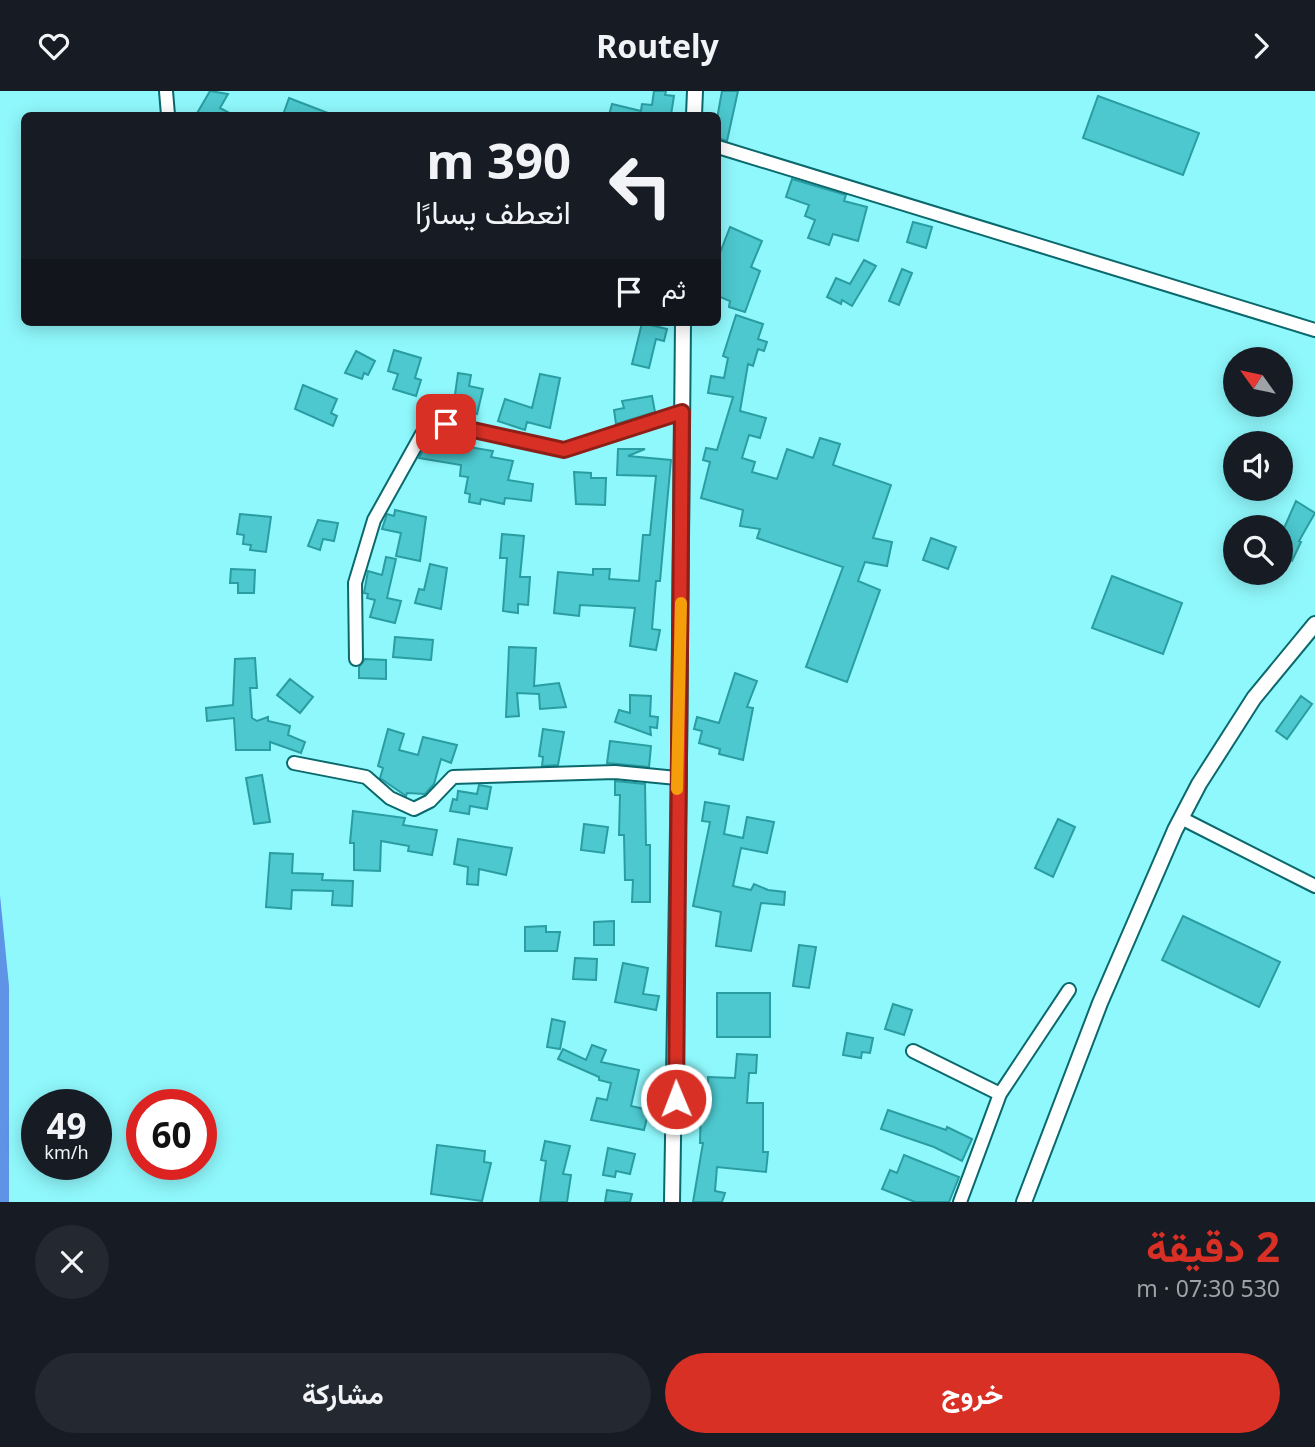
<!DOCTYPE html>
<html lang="ar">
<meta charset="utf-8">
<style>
:root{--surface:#171b24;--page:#242831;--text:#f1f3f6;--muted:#9ea1a6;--accent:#d93025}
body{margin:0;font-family:"Noto Sans",Vazirmatn,sans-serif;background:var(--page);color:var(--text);direction:rtl;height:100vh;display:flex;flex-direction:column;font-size:26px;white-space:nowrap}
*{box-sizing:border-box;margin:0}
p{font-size:23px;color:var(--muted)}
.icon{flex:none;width:38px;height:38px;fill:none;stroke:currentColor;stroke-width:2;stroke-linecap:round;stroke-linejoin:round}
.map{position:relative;height:1111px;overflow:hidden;direction:ltr}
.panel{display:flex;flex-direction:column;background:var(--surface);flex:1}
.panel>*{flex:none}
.hud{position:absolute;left:21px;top:21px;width:700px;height:214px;border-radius:10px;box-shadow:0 4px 18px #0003;direction:rtl;background:#171b24;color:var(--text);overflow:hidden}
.needle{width:46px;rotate:303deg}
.tools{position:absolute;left:1223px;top:256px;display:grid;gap:14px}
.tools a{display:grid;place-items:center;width:70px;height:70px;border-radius:50%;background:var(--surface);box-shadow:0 4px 18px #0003;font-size:35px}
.speed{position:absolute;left:21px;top:998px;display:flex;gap:14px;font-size:35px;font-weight:700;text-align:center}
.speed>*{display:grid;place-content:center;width:91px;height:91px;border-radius:50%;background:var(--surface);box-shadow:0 4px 18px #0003;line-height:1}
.speed small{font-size:18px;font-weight:400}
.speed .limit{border:10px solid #d22;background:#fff;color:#111}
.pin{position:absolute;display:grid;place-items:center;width:60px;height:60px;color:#fff;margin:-30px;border-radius:14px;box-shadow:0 4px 10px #0006}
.me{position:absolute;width:77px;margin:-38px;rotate:359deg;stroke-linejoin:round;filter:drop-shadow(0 0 5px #0008)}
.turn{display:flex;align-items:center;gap:24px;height:147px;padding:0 35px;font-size:32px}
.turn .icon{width:91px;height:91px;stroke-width:2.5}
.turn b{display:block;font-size:49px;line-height:60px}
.then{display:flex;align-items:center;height:66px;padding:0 35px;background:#0003;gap:14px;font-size:26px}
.round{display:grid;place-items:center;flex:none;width:74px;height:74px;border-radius:37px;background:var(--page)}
.summary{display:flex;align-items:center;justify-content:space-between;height:119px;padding:0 35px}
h1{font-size:42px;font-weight:700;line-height:52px;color:var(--accent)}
.action{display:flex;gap:14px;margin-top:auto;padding:14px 35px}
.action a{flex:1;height:80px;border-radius:42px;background:var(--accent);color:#fff;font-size:28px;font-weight:700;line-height:80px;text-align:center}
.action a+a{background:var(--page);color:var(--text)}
header{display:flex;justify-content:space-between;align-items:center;height:91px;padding:0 35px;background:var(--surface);font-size:32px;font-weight:700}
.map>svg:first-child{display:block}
.water{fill:#5f93e6}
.building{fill:#4cc8ce;stroke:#2a9da2;stroke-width:2}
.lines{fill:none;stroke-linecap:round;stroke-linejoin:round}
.minor-casing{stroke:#0b696d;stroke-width:16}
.major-casing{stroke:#0b696d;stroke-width:18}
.minor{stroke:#fff;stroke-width:12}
.major{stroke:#fff;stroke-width:14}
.route-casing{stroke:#8d1f18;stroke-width:18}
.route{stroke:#d93025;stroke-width:12}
.slow{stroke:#f59e0b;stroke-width:12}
</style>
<header><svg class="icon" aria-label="forward" viewBox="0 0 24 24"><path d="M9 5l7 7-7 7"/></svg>Routely<svg class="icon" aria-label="heart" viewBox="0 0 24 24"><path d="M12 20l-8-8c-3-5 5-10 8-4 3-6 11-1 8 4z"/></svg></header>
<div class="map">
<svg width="1315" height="1111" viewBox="0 0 1315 1111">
<rect width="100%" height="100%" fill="#8ff8fc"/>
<path class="water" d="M0 804 9 895V1111H0Z"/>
<path class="building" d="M210 0 228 3 220 17 233 24H196Z
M654 0H666L665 4 674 5 671 24H609L612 13 641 20 642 13 652 14Z
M722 0H738L727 50 718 47V22Z
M1098 5 1199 42 1183 84 1083 47Z
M289 7 333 24H283Z
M792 88 846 104 844 110 867 116 858 150 833 143 829 154 808 147 815 129 805 125 809 114 786 106Z
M913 131 932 136 926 157 907 151Z
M730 136 762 150 751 176 760 180 745 221 729 216 730 210 718 205V167Z
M864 169 876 175 852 215 842 209 841 213 827 206 836 187 850 193Z
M902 178 912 182 899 214 889 210Z
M736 224 763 233 758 248 767 251 764 260 758 258 753 275 748 273 740 320 766 327 760 347 749 344 742 367 755 371 752 381 777 388 787 358 813 367 820 347 840 353 833 374 891 394 873 447 892 451 887 475 865 471 858 490 880 499 847 591 806 576 843 476 757 447 760 438 740 435 743 419 701 407 710 371 703 369 706 357 717 359 733 306 708 302 711 285 724 287 728 267 723 265Z
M642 232 667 238 664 250 656 248 649 277 632 273Z
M394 259 421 267 415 287 421 289 416 305 393 298 398 283 388 280Z
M356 260 375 270 368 284 364 282 362 288 345 282Z
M458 282 471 284 469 295 483 298 477 323 453 318Z
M540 283 560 287 550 337 527 331 525 339 498 330 505 308 532 317Z
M303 294 337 308 331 322 337 325 333 335 295 318Z
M652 305 655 321 616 333 614 319 624 317 622 310Z
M441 345 452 347 451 353 493 360 491 366 513 370 508 389 533 393 531 410 505 407 504 413 481 408 480 413 469 411 470 403 465 402 468 386 460 385 461 374 419 367 424 357 428 358 430 349Z
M618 358H645L628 365 671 369 660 490H656L652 538 660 539 656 559 630 555 635 517 580 514 579 525 554 522 558 481 593 484V478H610L609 488 639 490 643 444H650L656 385 617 384Z
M574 381 591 382V387H606L605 414 576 413Z
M1296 410 1315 422 1299 450 1301 451 1292 470 1281 465V444Z
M395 419 426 426 420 470 396 465 401 442 382 438 387 423 394 425Z
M240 423 271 426 266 461 250 459 251 454 243 453 244 444 237 443Z
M318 429 338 432 334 450 323 448 320 459 308 455Z
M502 443 524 445 520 486H530L528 514 518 513V522L503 520 507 467H500Z
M931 447 956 456 948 478 923 469Z
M386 466 396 468 387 507 401 510 395 532 370 526 375 509 367 507 368 503 364 502 368 480 382 484Z
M430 473 447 477 441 518 415 512 419 498 424 499Z
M231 478 255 479 254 502H238V492H230Z
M1112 485 1182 512 1163 563 1092 537Z
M395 546 433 549 431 569 393 566Z
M509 556 536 557 534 595 559 592 566 616 540 618 539 603 517 602 519 625 506 626Z
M255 567 257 597H250L252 627 257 630 268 626V630L290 635 288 644 305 651 301 662 270 651V659H236L234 627 207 630 206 617 233 614 235 568Z
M365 568 386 569V588L359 587V576Z
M735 582 757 590 747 616 753 617 743 669 719 663 720 658 699 652 702 640 694 638 697 626 719 632Z
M290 588 313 606 300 622 277 604Z
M630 604 651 605 650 625 658 626 657 637 650 636 651 644 615 631 619 619 630 622Z
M1301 605 1312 613 1287 648 1276 640Z
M388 638 404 643 399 659 418 664 423 646 457 654 451 672 441 668 434 693 425 703 407 702 406 705 380 687 383 677 378 675Z
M543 638 564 641 558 674 542 675 543 666 539 665Z
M610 650 651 655 649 676 607 672Z
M262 684 270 731 254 733 246 687Z
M615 690 645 693 646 754H650V811H632L633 789H625L624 744H619L620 704H615Z
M479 694 491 696 487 718 470 715 469 723 450 720 453 708 457 709 458 700 477 703Z
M705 711 729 715 724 743 743 747 747 726 774 731 767 762 741 757 733 795 751 799 754 793 768 799 785 801 784 814 761 812 751 860 716 855 721 821 693 815 710 731 702 730Z
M353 720 405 727 403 734 437 739 432 764 408 760 409 755 381 750 380 780 354 779V752H350Z
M1058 728 1075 736 1053 786 1035 777Z
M584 733 608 736 604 762 581 759Z
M458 748 512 757 506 784 479 778 478 794 467 793 468 776 454 773Z
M270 762 293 763 292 782 323 783 322 789 353 790 352 815 332 814 333 800 292 799 291 818 266 816Z
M1183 825 1280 871 1259 916 1162 869Z
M614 830V854H594V831Z
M546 835V841H560L557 860H525V836Z
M799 854 816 856 809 897 793 895Z
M575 867 597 868 596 889 573 888Z
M623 872 648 877 643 903 659 905 656 919 615 911Z
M717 902H770V946H717Z
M893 913 912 919 904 944 885 938Z
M552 928 565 931 560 958 547 956Z
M847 942 873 947 870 962 862 961 861 967 843 964Z
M592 954 606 959 601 971 639 979 631 1015 649 1019 644 1039 591 1029 597 1007 607 1009 611 992 599 989V986L558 968 563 958 586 969Z
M737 963 757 964 756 982H749L747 1012H763V1061H768L766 1081 717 1076 715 1100 725 1102 722 1111H693L703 1052H700L701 1008H708V986L735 987Z
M888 1019 946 1039 947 1036 972 1048 962 1070 934 1056 881 1038Z
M545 1050 570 1055 563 1083 571 1084 567 1111H540L546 1070 541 1069Z
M437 1054 485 1060 484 1071 491 1072 482 1110 431 1103Z
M608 1057 635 1063 630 1083 616 1080 615 1086 603 1084Z
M904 1064 959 1086 949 1111H915L882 1098 890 1079 897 1082Z
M607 1099 632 1103 630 1111H605Z"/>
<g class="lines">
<defs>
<path id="minor" d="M166 0 168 24
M718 56 1315 239
M356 568 355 492 374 429 422 343 446 333 564 359 682 321
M294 672 366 686 390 707 414 718 430 710 453 686 615 681 677 687
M1181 727 1315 795
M913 960 1000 1003
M960 1111 1000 1003 1069 899"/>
<path id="major" d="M694 24 695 0
M672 1111C678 818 681 524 683 231
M1024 1111 1100 912 1175 739 1199 693 1254 607 1315 533"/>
</defs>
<use href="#minor" class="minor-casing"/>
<use href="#major" class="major-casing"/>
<use href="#minor" class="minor"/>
<use href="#major" class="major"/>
</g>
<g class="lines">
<defs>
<path id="route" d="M446 333 564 359 682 321 676 1008"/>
</defs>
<use href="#route" class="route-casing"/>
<use href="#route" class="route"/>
<path class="slow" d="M677 698 681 512"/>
</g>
</svg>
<div class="tools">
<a><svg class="needle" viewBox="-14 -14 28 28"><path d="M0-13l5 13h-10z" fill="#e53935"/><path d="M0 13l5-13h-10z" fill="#9ea1a6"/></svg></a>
<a><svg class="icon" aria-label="sound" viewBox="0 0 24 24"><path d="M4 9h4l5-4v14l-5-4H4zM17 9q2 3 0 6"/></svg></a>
<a><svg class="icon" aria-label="search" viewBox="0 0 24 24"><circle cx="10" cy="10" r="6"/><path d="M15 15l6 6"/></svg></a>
</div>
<div class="speed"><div>49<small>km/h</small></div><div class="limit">60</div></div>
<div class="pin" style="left:446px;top:333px;background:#d93025"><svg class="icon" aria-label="arrive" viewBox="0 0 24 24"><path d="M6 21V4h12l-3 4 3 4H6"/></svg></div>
<svg class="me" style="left:676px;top:1008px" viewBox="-20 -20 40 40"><circle r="17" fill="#d93025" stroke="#fff" stroke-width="3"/><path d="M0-11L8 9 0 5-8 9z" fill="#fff"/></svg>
<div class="hud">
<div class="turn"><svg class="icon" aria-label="left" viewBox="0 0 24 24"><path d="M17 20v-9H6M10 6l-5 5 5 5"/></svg><div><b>390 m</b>انعطف يسارًا</div></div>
<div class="then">ثم<svg class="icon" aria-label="arrive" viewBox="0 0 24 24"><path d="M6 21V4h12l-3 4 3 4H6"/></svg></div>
</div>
</div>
<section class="panel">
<div class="summary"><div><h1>2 دقيقة</h1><p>530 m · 07:30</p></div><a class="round"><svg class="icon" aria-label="close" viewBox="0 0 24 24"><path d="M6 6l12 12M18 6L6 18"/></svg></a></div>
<div class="action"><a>خروج</a><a>مشاركة</a></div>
</section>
